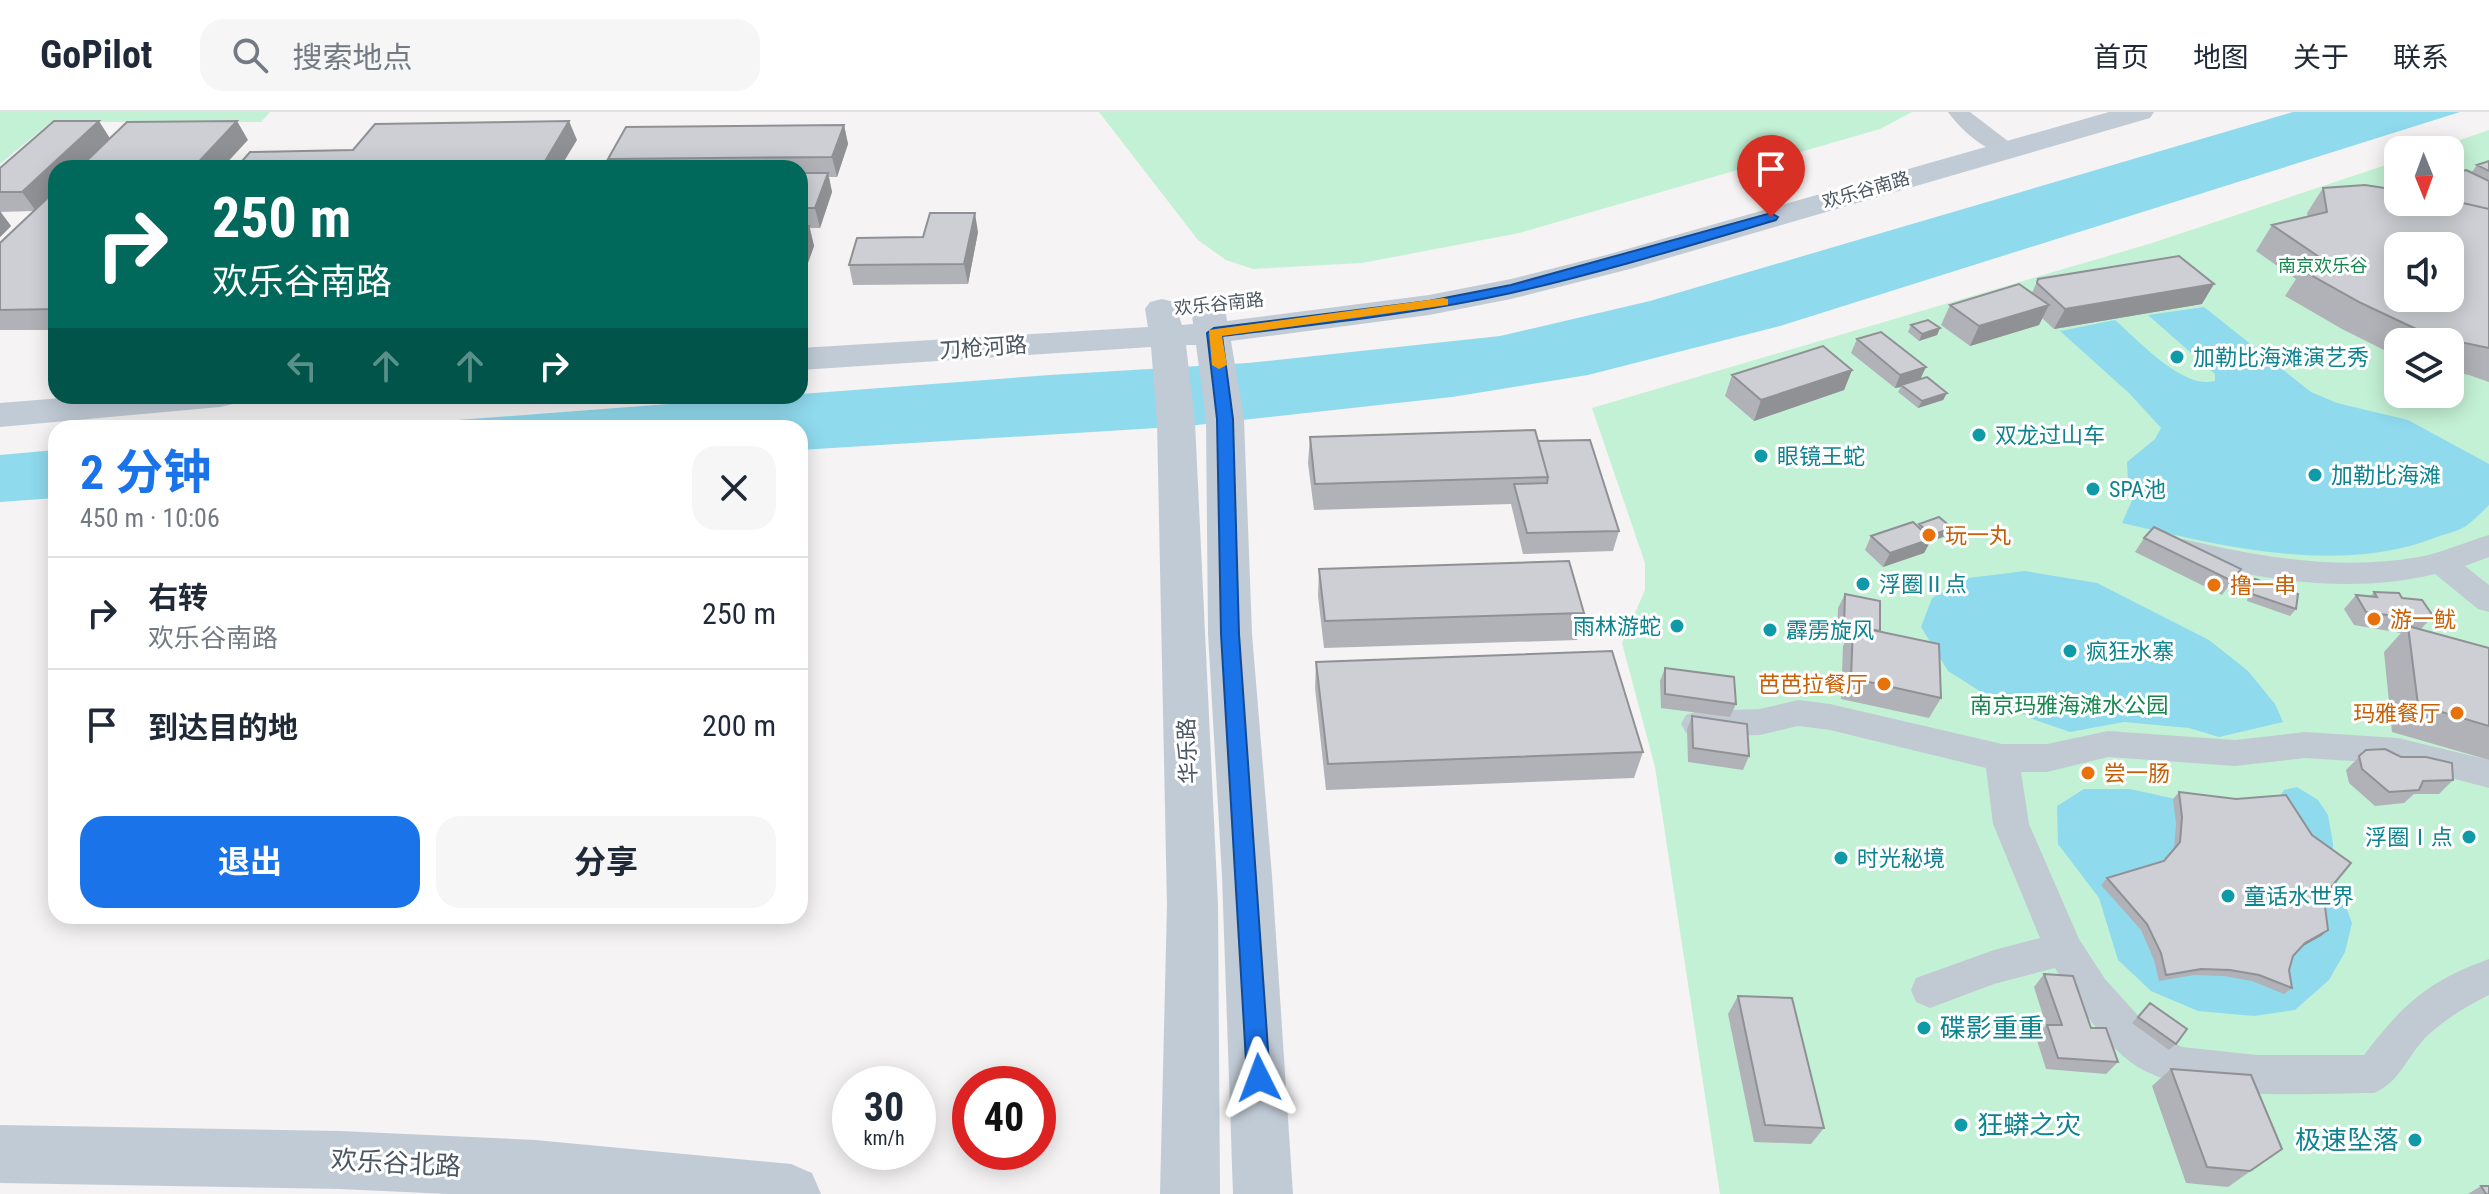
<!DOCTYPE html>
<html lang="zh">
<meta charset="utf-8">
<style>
:root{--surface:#fff;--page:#f6f6f7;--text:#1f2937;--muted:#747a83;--line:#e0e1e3;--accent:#1a73e8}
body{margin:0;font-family:"Roboto Condensed","Noto Sans SC",sans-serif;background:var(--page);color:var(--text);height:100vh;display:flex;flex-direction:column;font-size:30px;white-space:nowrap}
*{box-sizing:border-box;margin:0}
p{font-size:26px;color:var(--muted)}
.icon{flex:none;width:44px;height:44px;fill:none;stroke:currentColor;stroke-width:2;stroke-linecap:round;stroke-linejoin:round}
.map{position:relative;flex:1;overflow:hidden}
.details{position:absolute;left:48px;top:308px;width:760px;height:504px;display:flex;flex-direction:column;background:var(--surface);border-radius:24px;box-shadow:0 4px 20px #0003}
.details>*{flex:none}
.top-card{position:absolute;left:48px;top:48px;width:760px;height:244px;border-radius:24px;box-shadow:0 4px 20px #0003;background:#00695c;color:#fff;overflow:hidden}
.needle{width:52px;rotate:179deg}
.tools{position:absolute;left:2384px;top:24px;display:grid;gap:16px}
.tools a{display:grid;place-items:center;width:80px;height:80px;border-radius:16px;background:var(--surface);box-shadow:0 4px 20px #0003;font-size:40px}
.speed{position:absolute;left:832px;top:954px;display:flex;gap:16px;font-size:40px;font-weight:700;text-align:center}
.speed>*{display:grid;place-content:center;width:104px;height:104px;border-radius:50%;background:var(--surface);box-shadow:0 4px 20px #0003;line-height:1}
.speed small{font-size:20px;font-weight:400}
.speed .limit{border:12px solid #d22;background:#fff;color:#111}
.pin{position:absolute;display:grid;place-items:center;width:68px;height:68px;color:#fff;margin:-82px -34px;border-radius:50% 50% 50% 0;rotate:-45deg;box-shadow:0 0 8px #0007}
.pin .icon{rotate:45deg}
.me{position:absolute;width:88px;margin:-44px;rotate:357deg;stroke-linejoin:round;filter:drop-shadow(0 0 6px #0008)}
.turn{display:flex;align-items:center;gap:28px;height:168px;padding:0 32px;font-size:36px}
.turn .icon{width:104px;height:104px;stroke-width:2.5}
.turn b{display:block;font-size:56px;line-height:68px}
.lanes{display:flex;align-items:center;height:76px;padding:0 32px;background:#0003;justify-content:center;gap:40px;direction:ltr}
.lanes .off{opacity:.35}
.round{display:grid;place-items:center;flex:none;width:84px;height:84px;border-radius:24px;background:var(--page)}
.summary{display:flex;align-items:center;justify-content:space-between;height:136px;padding:0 32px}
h1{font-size:48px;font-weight:700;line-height:60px;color:var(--accent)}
.primary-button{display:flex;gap:16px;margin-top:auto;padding:16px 32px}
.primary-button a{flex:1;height:92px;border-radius:24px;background:var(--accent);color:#fff;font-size:32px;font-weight:700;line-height:92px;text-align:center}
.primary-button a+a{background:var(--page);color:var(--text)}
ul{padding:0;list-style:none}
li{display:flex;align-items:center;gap:24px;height:112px;padding:0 32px;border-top:2px solid var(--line)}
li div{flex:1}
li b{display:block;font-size:30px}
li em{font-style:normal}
header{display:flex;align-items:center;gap:48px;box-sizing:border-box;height:112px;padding:0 40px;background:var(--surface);border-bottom:2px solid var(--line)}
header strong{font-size:38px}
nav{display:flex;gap:44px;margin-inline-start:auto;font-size:28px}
.search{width:560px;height:72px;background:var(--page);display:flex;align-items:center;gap:20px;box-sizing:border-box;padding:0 28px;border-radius:24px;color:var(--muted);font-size:30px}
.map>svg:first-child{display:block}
.green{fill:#c3f1d5;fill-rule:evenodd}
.water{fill:#90daee}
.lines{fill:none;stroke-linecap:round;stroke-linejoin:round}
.street{fill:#c1cad2;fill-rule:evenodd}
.secondary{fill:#c1cbd6;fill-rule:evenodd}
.wall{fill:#b0b2b7}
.shaded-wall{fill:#909195}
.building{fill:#cdcfd5;stroke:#909195;stroke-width:2;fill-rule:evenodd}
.route{fill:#1a73e8;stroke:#114b97;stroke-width:2}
.slow{fill:#f59e0b}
.culture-dot{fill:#0f9aa8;stroke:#fff;stroke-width:3}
.food-dot{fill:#e8710a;stroke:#fff;stroke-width:3}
.labels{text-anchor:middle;stroke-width:6;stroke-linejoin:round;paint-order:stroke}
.far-street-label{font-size:18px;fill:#4a5661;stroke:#fff}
.far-park-label{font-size:18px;fill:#17864f;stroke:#fff}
.street-label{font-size:22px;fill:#4a5661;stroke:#fff}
.culture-label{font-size:22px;fill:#0d838f;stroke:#fff;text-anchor:start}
.food-label{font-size:22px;fill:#c56008;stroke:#fff;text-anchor:start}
.park-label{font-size:22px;fill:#17864f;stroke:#fff}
.near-culture-label{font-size:26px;fill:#0d838f;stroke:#fff;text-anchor:start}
.near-street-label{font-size:26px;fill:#4a5661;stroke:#fff}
</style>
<header>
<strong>GoPilot</strong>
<div class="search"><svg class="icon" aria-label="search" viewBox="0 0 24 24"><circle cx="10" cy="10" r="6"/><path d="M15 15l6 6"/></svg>搜索地点</div>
<nav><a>首页</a><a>地图</a><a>关于</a><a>联系</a></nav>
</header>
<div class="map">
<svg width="2489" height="1082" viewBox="0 0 2489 1082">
<rect width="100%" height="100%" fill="#f5f3f3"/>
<path class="green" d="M0 0H270L261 10H51L0 52Z
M1099 0H1912L1880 17 1519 121 1362 151 1253 157 1226 148 1198 128Z
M2489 18V1082H1720L1655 655 1622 531 1645 478V451L1592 296 2152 131 2398 49V90H2450V38H2431ZM2398 134H2450V186H2398ZM2398 230H2450V282H2398Z"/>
<path class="water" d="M2293 0H2460L1780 214 1588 263 1452 285 1188 314 800 338V316H354L1050 263 1248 251 1500 224 1650 189Z
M2204 195 2311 280 2337 291 2408 308 2489 352V393C2482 400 2474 408 2466 414 2458 419 2446 422 2437 425 2338 464 2222 434 2122 411L2134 384 2128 369 2127 350 2155 327 2161 316 2130 282 2060 219 2115 208C2139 229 2183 278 2215 269V262L2148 203Z
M56 338V386L0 390V343Z
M2025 459 2097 471 2209 528 2248 559 2275 592 2283 610 2219 625 2189 616 2124 610 2070 620 2035 608 1989 585 1948 559 1921 515 1932 486 1968 466Z
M2297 675 2318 688 2328 703 2333 731V759L2352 811 2345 840 2329 868 2295 898 2254 904 2198 899 2151 879 2118 848 2099 786 2058 732 2057 694 2084 677H2130L2208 694 2273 695 2284 678Z"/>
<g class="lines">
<path class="street" d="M1948 0H1970L2017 36 2014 41C1990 46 1961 18 1948 0Z
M2489 423V445L2465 454 2489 473V500L2478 497 2435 462C2349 483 2256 468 2172 444L2168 437 2172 430 2183 427C2259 445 2341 459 2419 445 2444 440 2465 430 2489 423Z
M1798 588 1830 592 2002 632H2047L2108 619 2235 628 2305 620 2398 626 2489 648V676L2398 652 2305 646 2235 654 2108 645 2047 660H2021L2029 712 2079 827 2105 867 2152 919 2182 935 2257 943H2364C2403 892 2428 869 2489 847V883C2465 895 2445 907 2425 926 2407 945 2399 971 2374 981 2304 981 2177 993 2123 944 2096 920 2074 887 2055 856L1994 872 1930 896 1916 890 1911 878 1916 866 1994 838 2040 826 1993 712 1986 656 1830 618 1798 614 1760 623 1698 625 1686 621 1681 612 1686 603 1698 599 1760 597Z"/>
<path class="secondary" d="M2109 0H2154L2150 6 1630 157 1511 187 1429 203 1231 229 1244 307 1252 522 1272 764 1293 1082H1233L1222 764 1208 522 1206 307 1196 233H1186L1195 310 1218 793 1220 1082H1160L1167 793 1157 310 1151 235 800 258V236L1148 215 1145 197 1150 190 1162 187 1174 190 1182 213 1193 212 1191 194 1196 187 1208 184 1220 187 1225 194 1227 209 1429 183 1511 167 1606 143Z
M86 284H238L233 292 220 295 0 315V291Z
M0 1013 340 1019 535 1028 791 1052 812 1061 821 1082H448L340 1077 0 1071Z"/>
</g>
<path class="wall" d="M844 13 848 32 837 65H829L832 80 820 116H810L814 134 800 173V56H611L608 47Z
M110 26 248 28 56 56V218H0V131L33 99 0 100 11 114 0 125V56Z
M2489 49V270L2469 263 2450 259V230H2398V245L2342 217 2285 184 2296 167 2256 139 2272 113 2308 105 2307 101 2323 76 2450 90 2477 53Z
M978 120 968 172 853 173 849 153 923 125Z
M2038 167 2202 192 2054 217 2042 206 2039 213 1970 234 1941 213 1950 193 2032 181Z
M1911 213 1940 216 1937 223 1919 229 1908 220Z
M1857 227 1920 267 1947 281 1943 288 1918 296 1898 280 1901 275 1895 276 1851 241Z
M1852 258 1844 278 1754 309 1725 284 1732 263Z
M1310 325 1538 329 1619 419 1613 439 1523 442 1511 392 1314 398 1308 351Z
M1919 412 1948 423 1930 430 1924 441 1883 455 1865 438 1871 424 1918 415Z
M2144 426 2241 457 2222 483 2135 440Z
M1319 457 1584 501 1577 528 1324 536 1318 484Z
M2255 467 2296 497 2290 504 2247 489 2250 474Z
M2374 480 2402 486 2433 504 2421 517 2489 536V648L2392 620 2384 540 2401 521 2354 513 2344 497 2356 483 2371 484Z
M1845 482 1941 586 1929 606 1841 587 1843 534 1845 530 1837 528 1838 496Z
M1316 550 1643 640 1634 666 1326 678 1315 576Z
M1665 556 1736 592 1730 605 1661 596 1660 569Z
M1692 604 1749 644 1743 658 1688 650 1687 617Z
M2366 638 2401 645 2453 668 2439 682H2414L2404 691 2375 694 2349 671 2346 658Z
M2179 680 2328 779 2325 794 2328 818 2321 824 2301 835 2293 844 2289 858 2292 876 2284 882 2252 869 2224 864 2194 863 2159 869 2154 848 2141 818 2101 773 2107 766 2164 749 2174 737 2176 712 2173 687Z
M2044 862 2118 950 2106 962 2046 957 2036 925 2046 913 2034 875Z
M1738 884 1824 1016 1811 1032 1754 1030 1728 902Z
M2150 891 2176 932 2169 938 2132 911Z
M2171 957 2282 1037 2228 1075 2186 1071 2152 974Z
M2481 1074 2489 1082H2468Z"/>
<path class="shaded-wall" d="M99 9 111 28 81 56H56V80L36 99 22 80Z
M237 9 248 28 222 56H193Z
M569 9 577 28 560 56H541Z
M844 13 848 32 837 65 832 45Z
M828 61 832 80 820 116 815 96Z
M0 99 11 114 0 125Z
M975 101 978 120 968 172 964 152Z
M809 114 814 134 800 173V138Z
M2214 172 2202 192 2054 217 2065 197Z
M2049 193 2039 213 1970 234 1979 214Z
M1940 216 1937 223 1919 229 1922 222Z
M1926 255 1920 268 1901 273V275L1895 276 1900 263Z
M1852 258 1844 278 1754 309 1761 288Z
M1947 281 1943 288 1918 296 1922 289Z
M1952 416 1948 423 1930 430 1924 441 1883 455 1890 441 1930 427 1932 423Z
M2328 818 2321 824 2298 837 2305 831Z"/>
<path class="building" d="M54 9H99L22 80H0V56Z
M237 9 193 56H79L127 10Z
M569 9 541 56H236L250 40 353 38 375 12Z
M844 13 832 45 608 47 626 15Z
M2489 49V59L2477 53Z
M2466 58 2489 69V97L2450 88V63Z
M800 61H828L815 96H800Z
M2365 73 2398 78V90H2450V88L2489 97V236L2431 224 2361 191 2302 158 2328 151 2272 113 2327 100 2323 76ZM2398 134H2450V186H2398Z
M56 78V197L0 198V131Z
M930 101H975L964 152 849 153 857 126 923 125Z
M800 114H809L800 138Z
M2179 144 2214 172 2065 197 2037 171 2038 167Z
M2019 172 2049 193 1979 214 1950 193Z
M1928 208 1940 216 1922 222 1911 213Z
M1881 220 1926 255 1900 263 1857 227Z
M1823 234 1852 258 1761 288 1732 263Z
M1927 265 1947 281 1922 289 1901 273Z
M1535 318 1548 365 1315 372 1310 325Z
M1590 328 1619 419 1527 421 1514 372 1547 371 1548 365 1538 329Z
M1939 405 1952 416 1932 423 1919 412Z
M1913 410 1931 427 1890 441 1871 424Z
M2154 415 2241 457 2232 469 2144 426Z
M1569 449 1584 501 1325 509 1319 457Z
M2255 467 2298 482 2296 497 2252 482Z
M2374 480 2399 481 2402 486 2422 488 2433 504 2413 503 2415 507 2366 500 2356 483 2377 485Z
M1845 482 1880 489V519L1853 514 1852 516 1844 514Z
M1853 514 1939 532 1941 586 1851 566Z
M2408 514 2489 536V614L2418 593Z
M1612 539 1643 640 1328 652 1316 550Z
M1665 556 1734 565 1736 592 1665 582Z
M1692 604 1747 612 1749 644 1693 636Z
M2385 637 2401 645H2426L2452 651 2453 668 2423 669 2419 678 2389 680 2362 657 2359 644 2366 638Z
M2179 680 2236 687 2286 683 2312 723 2351 751 2328 779 2325 794 2328 818 2305 831 2293 844 2289 858 2292 876 2259 863 2230 858 2201 857 2166 863 2161 841 2147 812 2107 766 2164 749 2180 730 2182 705Z
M2044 862 2073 864 2091 916H2106L2118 950 2058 946 2047 913H2062Z
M1738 884 1792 886 1824 1016 1765 1013Z
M2150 891 2187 917 2176 932 2138 905Z
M2171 957 2251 963 2282 1037 2250 1059 2207 1055Z
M2481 1074H2489V1082H2486Z"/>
<path class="route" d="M1771 101 1778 105 1776 108C1688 134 1600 161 1511 181 1416 202 1318 212 1222 224L1233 307 1239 522 1270 966 1267 974 1259 977 1250 974 1247 966 1221 522 1217 307 1207 221 1214 216 1429 189 1511 173Z"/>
<path class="slow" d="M1443 186 1448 187V193L1222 224 1227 253 1219 257 1212 253 1209 218Z"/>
<g class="culture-dot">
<circle cx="2177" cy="245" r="8"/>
<circle cx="1979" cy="323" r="8"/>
<circle cx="1761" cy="344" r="8"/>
<circle cx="2315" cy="363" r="8"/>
<circle cx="2093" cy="377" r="8"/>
<circle cx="1863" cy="472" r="8"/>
<circle cx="1677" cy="514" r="8"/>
<circle cx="1770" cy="518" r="8"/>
<circle cx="2070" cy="539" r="8"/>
<circle cx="2469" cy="725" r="8"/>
<circle cx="1841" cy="746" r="8"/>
<circle cx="2228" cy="784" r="8"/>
<circle cx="1924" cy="916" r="8"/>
<circle cx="1961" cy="1013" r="8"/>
<circle cx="2415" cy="1028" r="8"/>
</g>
<g class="food-dot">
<circle cx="1929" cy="423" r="8"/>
<circle cx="2214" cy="473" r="8"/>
<circle cx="2374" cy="507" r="8"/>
<circle cx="1884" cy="572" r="8"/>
<circle cx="2457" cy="601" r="8"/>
<circle cx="2088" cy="661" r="8"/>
</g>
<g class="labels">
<g class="far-street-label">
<text transform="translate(1866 78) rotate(-16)" y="6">欢乐谷南路</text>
<text transform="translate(1219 192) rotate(-6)" y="6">欢乐谷南路</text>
</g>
<g class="far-park-label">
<text x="2323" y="160">南京欢乐谷</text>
</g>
<g class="street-label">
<text transform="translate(983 235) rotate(-4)" y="8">刀枪河路</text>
<text transform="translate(1187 639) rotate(-92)" y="8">华乐路</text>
</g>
<g class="culture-label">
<text x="2193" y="253">加勒比海滩演艺秀</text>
<text x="1995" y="331">双龙过山车</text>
<text x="1777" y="352">眼镜王蛇</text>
<text x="2331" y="371">加勒比海滩</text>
<text x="2109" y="385">SPA池</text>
<text x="1879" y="480">浮圈Ⅱ点</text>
<text x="1661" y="522" text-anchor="end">雨林游蛇</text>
<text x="1786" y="526">霹雳旋风</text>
<text x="2086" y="547">疯狂水寨</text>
<text x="2453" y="733" text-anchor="end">浮圈Ⅰ点</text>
<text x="1857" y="754">时光秘境</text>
<text x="2244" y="792">童话水世界</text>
</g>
<g class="food-label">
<text x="1945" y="431">玩一丸</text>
<text x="2230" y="481">撸一串</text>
<text x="2390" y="515">游一鱿</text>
<text x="1868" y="580" text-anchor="end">芭芭拉餐厅</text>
<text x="2441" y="609" text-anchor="end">玛雅餐厅</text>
<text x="2104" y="669">尝一肠</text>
</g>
<g class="park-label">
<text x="2069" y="601">南京玛雅海滩水公园</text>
</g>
<g class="near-culture-label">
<text x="1940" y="925">碟影重重</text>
<text x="1977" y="1022">狂蟒之灾</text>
<text x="2399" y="1037" text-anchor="end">极速坠落</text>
</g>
<g class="near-street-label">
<text transform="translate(396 1051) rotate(3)" y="9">欢乐谷北路</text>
</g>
</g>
</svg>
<div class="tools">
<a><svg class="needle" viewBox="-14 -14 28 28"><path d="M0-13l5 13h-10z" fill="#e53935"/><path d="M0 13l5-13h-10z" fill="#747a83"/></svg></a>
<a><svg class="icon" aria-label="sound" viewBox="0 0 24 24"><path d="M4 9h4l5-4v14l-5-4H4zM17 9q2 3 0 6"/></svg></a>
<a><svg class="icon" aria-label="layers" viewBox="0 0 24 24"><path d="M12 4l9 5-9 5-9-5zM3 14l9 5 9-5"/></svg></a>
</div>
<div class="speed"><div>30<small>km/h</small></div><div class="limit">40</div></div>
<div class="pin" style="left:1771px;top:105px;background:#d93025"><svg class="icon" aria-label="arrive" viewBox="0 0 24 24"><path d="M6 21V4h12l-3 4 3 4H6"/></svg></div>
<svg class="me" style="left:1259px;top:966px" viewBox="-20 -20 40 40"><path d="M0-17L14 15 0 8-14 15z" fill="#1a73e8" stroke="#fff" stroke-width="4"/></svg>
<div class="top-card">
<div class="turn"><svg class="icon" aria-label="right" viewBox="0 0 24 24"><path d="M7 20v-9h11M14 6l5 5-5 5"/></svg><div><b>250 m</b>欢乐谷南路</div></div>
<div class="lanes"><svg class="icon off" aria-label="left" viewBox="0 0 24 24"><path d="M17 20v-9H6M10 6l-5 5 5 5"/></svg><svg class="icon off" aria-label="ahead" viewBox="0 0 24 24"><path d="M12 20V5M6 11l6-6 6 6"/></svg><svg class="icon off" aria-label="ahead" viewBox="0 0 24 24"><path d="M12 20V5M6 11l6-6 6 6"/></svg><svg class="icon" aria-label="right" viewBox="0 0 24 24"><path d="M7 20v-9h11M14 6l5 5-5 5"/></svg></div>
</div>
<section class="details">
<div class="summary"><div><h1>2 分钟</h1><p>450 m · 10:06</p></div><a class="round"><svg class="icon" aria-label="close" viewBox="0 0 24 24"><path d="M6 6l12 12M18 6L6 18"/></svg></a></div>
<ul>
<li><svg class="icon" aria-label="right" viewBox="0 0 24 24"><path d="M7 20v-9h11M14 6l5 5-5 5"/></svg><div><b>右转</b><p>欢乐谷南路</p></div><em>250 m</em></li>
<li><svg class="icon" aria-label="arrive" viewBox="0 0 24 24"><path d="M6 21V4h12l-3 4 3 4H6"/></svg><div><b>到达目的地</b></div><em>200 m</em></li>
</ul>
<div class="primary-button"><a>退出</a><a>分享</a></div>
</section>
</div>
